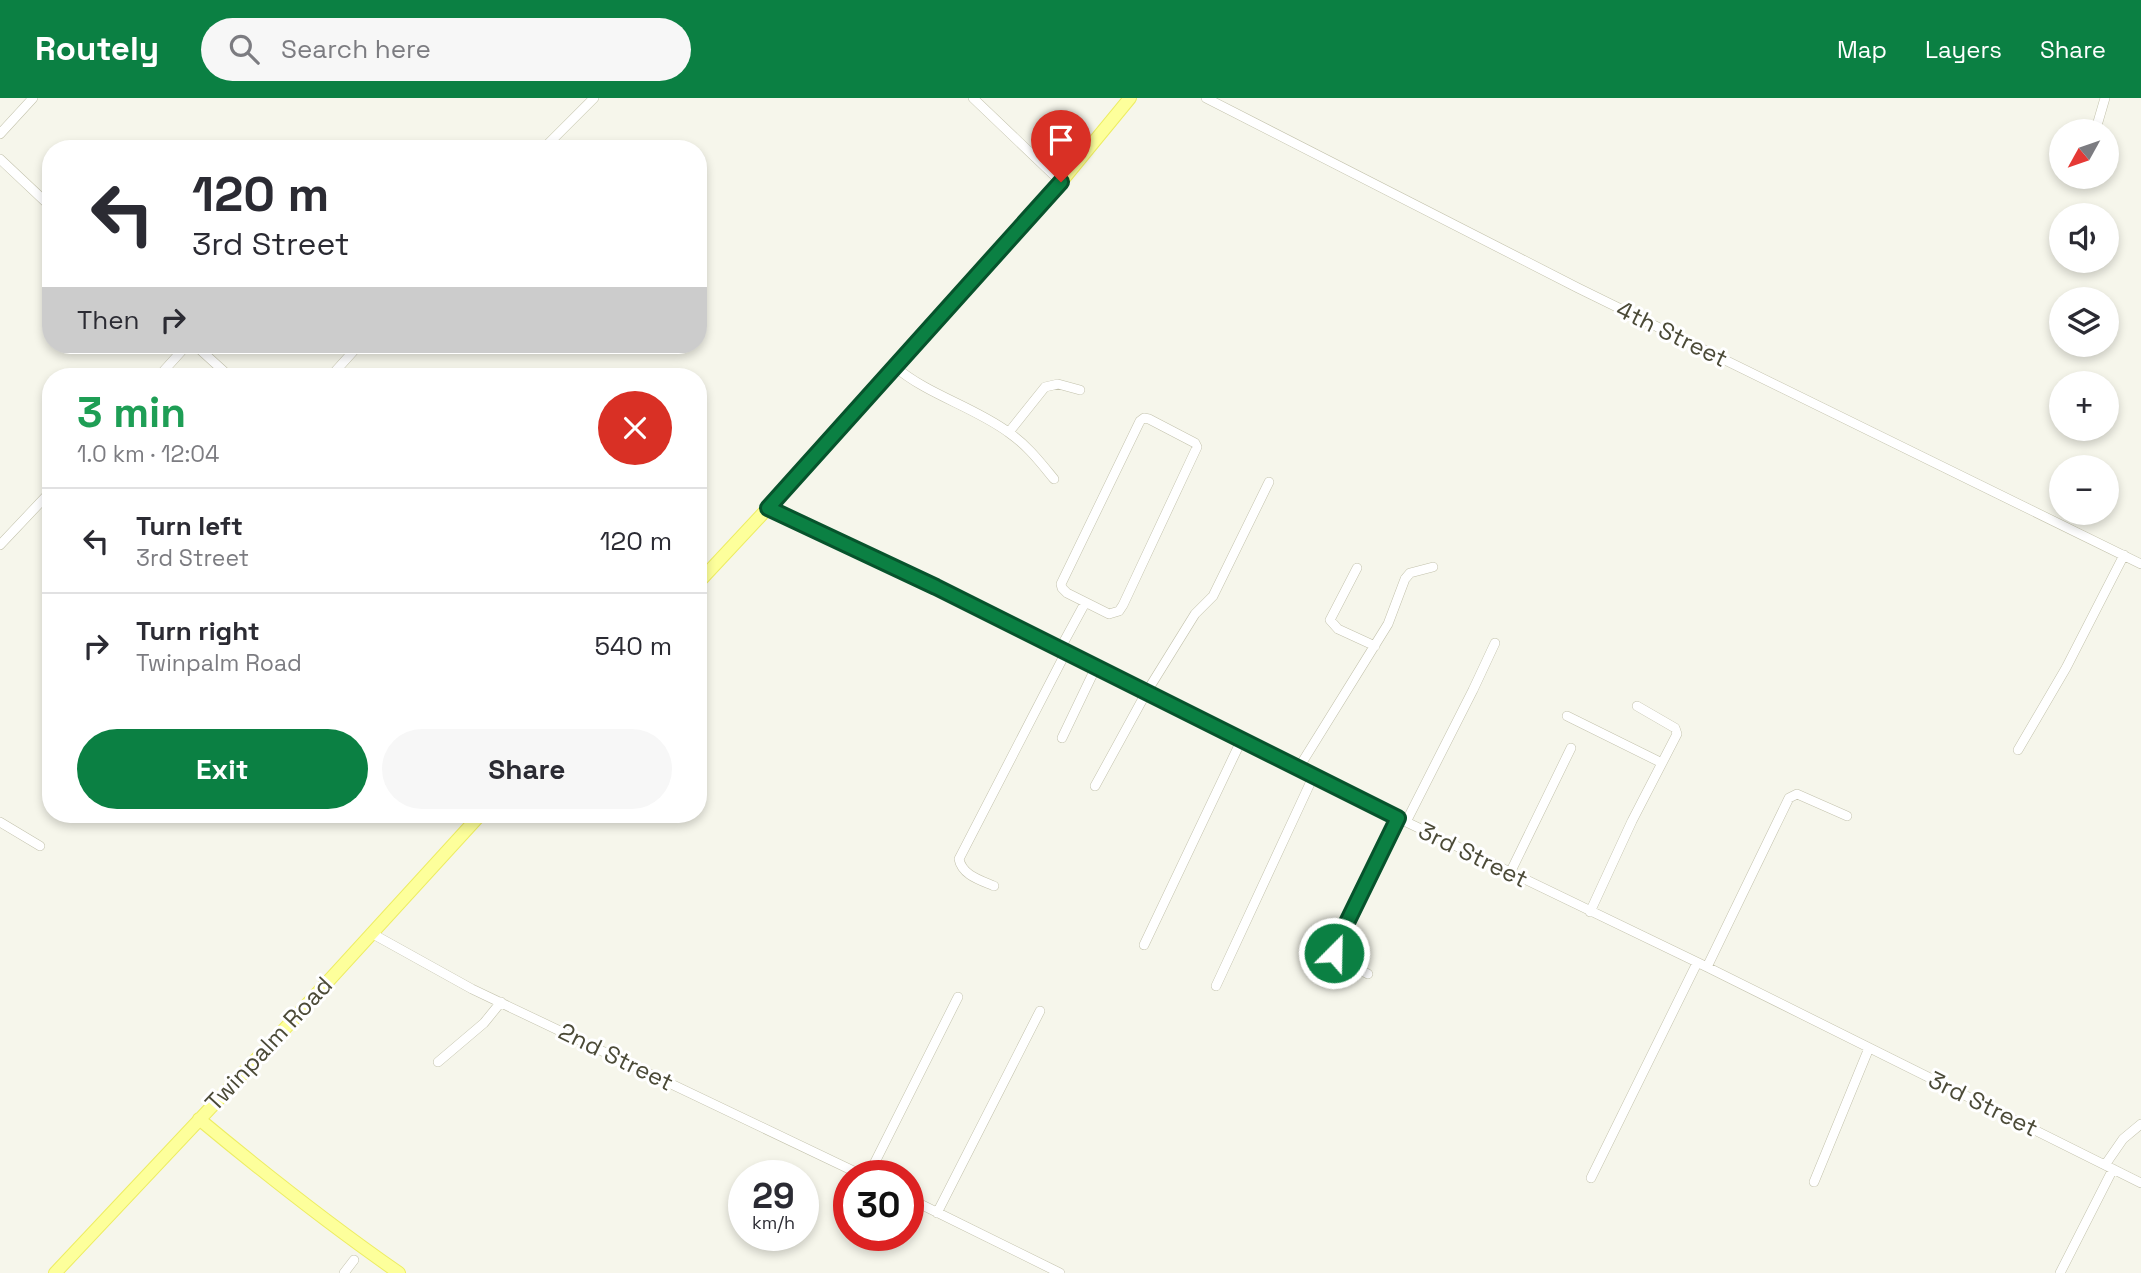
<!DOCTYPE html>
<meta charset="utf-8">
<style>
:root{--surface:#fff;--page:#f7f7f7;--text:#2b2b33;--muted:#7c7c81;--line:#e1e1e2;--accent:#0b8043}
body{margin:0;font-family:"Space Grotesk",sans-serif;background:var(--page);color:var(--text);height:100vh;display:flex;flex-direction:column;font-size:26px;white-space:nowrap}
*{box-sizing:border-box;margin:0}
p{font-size:23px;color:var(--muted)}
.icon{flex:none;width:38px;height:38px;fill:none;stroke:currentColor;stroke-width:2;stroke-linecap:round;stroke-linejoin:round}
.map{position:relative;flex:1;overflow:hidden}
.side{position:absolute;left:42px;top:270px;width:665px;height:455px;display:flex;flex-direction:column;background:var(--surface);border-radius:28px;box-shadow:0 4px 10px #0003}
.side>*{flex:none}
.top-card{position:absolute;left:42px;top:42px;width:665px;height:214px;border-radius:28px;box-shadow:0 4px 10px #0003;background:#fff;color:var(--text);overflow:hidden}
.needle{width:46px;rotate:230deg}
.tools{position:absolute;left:2049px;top:21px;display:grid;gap:14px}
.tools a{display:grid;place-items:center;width:70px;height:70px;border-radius:50%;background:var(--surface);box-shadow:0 4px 10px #0003;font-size:35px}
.speed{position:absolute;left:728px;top:1062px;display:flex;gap:14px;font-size:35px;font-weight:700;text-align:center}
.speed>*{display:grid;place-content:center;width:91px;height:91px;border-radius:50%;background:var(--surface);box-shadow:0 4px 10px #0003;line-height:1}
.speed small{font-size:18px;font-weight:400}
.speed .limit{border:10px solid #d22;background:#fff;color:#111}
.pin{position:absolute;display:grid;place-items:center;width:60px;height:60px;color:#fff;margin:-72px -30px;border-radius:50% 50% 50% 0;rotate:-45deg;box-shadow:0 0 7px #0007}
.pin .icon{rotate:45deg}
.me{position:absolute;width:77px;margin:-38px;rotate:23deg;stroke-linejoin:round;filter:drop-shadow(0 0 5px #0008)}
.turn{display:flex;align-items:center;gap:24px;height:147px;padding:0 35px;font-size:32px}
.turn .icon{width:91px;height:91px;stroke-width:2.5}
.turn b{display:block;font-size:49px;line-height:60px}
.then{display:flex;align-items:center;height:66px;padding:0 35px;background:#0003;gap:14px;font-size:26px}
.round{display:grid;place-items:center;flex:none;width:74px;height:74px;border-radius:37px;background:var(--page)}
.head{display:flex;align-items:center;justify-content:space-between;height:119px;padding:0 35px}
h1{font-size:42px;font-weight:700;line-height:52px;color:#1e9e55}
.primary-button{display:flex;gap:14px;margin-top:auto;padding:14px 35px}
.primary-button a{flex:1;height:80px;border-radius:42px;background:var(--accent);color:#fff;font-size:28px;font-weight:700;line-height:80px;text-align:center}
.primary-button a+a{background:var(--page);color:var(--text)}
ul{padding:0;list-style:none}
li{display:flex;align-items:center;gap:21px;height:105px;padding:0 35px;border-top:2px solid var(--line)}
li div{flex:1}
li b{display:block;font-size:26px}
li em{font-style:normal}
header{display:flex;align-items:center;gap:42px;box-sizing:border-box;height:98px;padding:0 35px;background:var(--accent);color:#fff}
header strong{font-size:33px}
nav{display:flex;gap:38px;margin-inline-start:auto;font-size:24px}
.search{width:490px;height:63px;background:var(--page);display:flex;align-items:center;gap:18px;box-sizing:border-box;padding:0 24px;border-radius:38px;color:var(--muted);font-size:26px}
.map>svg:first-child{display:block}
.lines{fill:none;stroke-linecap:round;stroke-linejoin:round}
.minor-casing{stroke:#c3c2ac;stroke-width:10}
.major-casing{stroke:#eded62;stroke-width:14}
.minor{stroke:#fff;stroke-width:9}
.major{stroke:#fdff9b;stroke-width:12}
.route-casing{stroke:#07532c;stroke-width:18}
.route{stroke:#0b8043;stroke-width:12}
.labels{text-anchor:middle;stroke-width:6;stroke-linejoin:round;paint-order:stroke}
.street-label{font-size:24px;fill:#4b4a37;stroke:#fff}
</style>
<header>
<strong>Routely</strong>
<div class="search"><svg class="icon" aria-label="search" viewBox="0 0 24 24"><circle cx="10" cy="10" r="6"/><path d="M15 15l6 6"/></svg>Search here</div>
<nav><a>Map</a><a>Layers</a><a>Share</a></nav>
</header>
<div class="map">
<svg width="2141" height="1175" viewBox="0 0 2141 1175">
<rect width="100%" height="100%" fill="#f6f6eb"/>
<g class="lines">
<defs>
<path id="minor" d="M973 0 1061 84
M1206 0 1578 190 2141 466
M2098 24 2105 0
M0 36 33 0
M543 51 594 0
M0 61 51 109
M195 247 229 278
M894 268C928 297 972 308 1008 334 1027 347 1040 364 1054 381
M159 278 187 247
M331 278 359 247
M1144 320 1149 321 1195 345 1197 349 1123 507 1119 513 1109 516 1067 495 1062 490 1061 486 1140 323Z
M1009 334 1045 289 1058 286 1080 292
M768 410 936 489 1338 691 1707 869 2141 1085
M0 447 51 393
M1357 470 1330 522 1338 531 1375 548
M1060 551 1085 505
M1567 618 1662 665
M1062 640 1096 569
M2018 652 2066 570 2124 457
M1298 671 1388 526 1405 481 1410 475 1433 469
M1095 688 1146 595 1195 516 1213 498 1269 384
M0 724 40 748
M1406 724 1473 592 1495 545
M1510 775 1571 650
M994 788C980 782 962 777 959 761L1066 554
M1590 814 1632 723 1677 636 1675 630 1637 608
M371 835 472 891 864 1078
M1144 847 1241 643
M1707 869 1789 700 1797 696 1847 718
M1368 876 1337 860 1334 855 1335 849 1398 720
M1216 888 1313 679
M438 964 484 925 501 904
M2105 1067 2123 1041 2141 1026
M868 1078 958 899
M1591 1080 1697 865
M1814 1084 1869 950
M908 1100 1060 1175
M937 1115 1040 913
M344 1175 354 1162
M2060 1175 2113 1071"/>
<path id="major" d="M698 485 768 410 1061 84 1130 0
M199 1021C264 1075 330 1127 399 1175
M55 1175 280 936 481 716"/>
</defs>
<use href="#minor" class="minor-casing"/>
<use href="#major" class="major-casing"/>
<use href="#minor" class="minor"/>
<use href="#major" class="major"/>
</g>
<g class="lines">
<defs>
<path id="route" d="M1061 84 768 410 936 489 1398 720 1335 849 1334 855"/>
</defs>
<use href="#route" class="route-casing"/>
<use href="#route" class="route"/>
</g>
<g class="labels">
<g class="street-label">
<text transform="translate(1672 236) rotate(26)" y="8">4th Street</text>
<text transform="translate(1473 757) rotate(26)" y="8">3rd Street</text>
<text transform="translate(269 946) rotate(-47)" y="8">Twinpalm Road</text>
<text transform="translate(616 959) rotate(26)" y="8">2nd Street</text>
<text transform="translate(1983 1006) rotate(26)" y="8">3rd Street</text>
</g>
</g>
</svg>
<div class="tools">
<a><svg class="needle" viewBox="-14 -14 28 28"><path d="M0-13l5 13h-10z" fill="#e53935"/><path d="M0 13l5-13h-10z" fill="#7c7c81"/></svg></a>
<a><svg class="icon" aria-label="sound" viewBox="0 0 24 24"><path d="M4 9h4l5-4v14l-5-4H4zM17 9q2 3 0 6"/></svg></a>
<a><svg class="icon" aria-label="layers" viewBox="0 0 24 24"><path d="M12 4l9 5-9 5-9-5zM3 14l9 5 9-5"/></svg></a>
<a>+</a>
<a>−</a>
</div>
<div class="speed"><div>29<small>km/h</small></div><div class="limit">30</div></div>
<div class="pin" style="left:1061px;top:84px;background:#d93025"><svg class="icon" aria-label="arrive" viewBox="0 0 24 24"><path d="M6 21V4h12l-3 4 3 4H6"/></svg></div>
<svg class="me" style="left:1334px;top:855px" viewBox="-20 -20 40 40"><circle r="17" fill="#0b8043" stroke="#fff" stroke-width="3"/><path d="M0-11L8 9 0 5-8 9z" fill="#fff"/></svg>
<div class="top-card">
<div class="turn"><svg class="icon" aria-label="left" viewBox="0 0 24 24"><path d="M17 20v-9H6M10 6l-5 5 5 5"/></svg><div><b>120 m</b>3rd Street</div></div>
<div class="then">Then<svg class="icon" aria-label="right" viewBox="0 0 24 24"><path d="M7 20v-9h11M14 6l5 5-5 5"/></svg></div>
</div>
<section class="side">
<div class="head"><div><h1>3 min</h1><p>1.0 km · 12:04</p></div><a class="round" style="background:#d93025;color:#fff"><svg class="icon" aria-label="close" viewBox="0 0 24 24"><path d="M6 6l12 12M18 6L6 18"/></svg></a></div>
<ul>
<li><svg class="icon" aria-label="left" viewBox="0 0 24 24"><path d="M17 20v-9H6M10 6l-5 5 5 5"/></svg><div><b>Turn left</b><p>3rd Street</p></div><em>120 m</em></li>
<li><svg class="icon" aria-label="right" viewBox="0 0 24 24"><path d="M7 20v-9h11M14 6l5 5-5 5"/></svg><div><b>Turn right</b><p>Twinpalm Road</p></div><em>540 m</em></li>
</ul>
<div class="primary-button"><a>Exit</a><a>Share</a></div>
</section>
</div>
